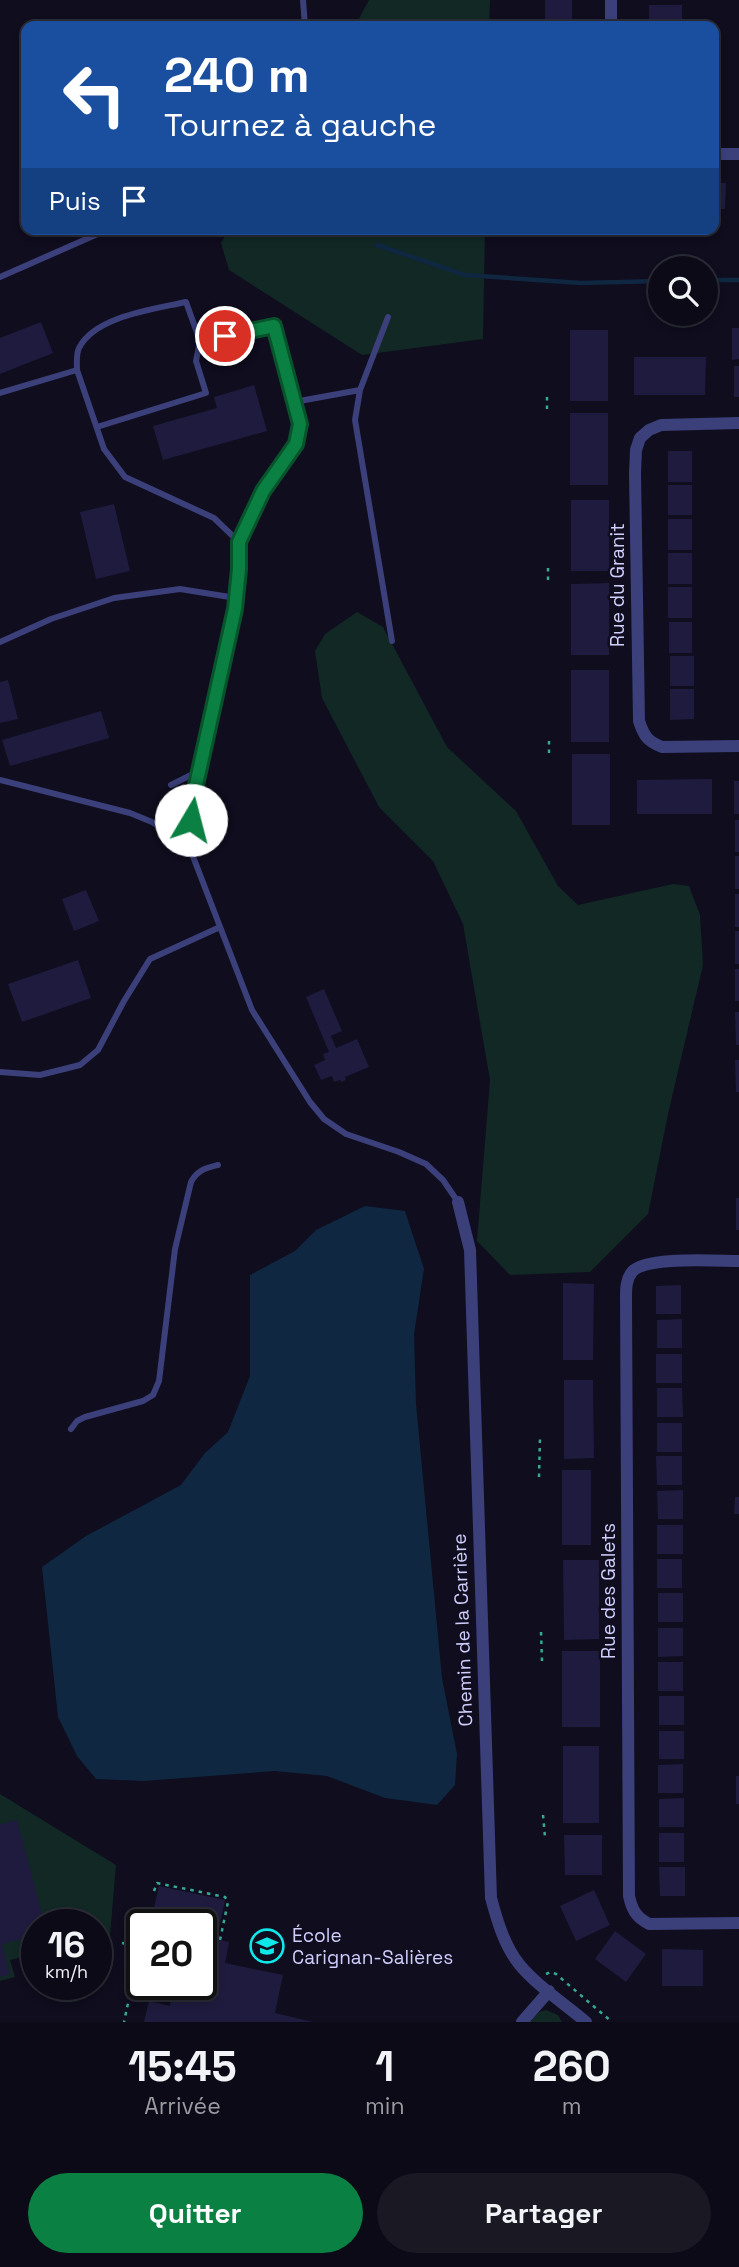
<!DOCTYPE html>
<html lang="fr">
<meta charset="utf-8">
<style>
:root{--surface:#0b0a16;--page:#191823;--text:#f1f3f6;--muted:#9a9aa1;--line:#2b2b35;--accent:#0b8043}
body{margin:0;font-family:"Space Grotesk",sans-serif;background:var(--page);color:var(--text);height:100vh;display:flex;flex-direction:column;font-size:26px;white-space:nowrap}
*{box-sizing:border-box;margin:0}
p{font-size:23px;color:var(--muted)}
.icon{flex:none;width:38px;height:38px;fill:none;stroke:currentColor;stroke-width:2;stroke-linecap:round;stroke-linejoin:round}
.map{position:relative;height:2022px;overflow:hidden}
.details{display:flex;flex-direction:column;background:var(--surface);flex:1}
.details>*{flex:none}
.top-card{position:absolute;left:21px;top:21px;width:698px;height:214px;border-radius:14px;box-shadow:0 4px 10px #0003,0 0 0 2px var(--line);background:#1a4fa0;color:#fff;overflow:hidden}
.fabs{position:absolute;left:648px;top:256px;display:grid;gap:14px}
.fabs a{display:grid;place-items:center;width:70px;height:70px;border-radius:50%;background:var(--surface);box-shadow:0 4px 10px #0003,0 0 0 2px var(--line);font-size:35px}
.speed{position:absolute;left:21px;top:1909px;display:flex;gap:14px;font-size:35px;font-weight:700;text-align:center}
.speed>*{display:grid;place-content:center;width:91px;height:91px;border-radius:50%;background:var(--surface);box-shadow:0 4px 10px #0003,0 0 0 2px var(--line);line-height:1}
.speed small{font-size:18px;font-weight:400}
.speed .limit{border:4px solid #111;border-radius:10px;background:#fff;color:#111}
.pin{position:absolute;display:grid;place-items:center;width:60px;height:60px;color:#fff;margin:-30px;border:4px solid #fff;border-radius:50%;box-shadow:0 2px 7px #0007}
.me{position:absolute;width:77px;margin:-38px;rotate:8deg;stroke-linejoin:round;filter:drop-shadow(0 0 5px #0008)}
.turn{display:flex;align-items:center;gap:24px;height:147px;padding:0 28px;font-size:32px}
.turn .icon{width:91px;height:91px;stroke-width:2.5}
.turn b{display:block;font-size:49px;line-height:60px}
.then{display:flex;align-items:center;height:66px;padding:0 28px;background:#0003;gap:14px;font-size:26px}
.eta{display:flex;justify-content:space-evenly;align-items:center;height:119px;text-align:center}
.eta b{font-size:42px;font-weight:700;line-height:49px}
.action{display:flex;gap:14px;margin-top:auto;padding:14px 28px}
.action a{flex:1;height:80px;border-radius:42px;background:var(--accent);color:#fff;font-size:28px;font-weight:700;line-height:80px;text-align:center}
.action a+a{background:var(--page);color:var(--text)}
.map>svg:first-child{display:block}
.green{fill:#112825}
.water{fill:#0f2741}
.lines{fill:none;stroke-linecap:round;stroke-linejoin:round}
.stream{stroke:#0f2741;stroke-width:4.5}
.building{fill:#1e1b3e}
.path{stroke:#34a996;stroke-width:2.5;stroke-dasharray:3.5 5;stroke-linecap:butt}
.lane{stroke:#3b3f7a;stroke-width:6}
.street{stroke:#3b3f7a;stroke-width:12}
.route-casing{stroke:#07532c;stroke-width:18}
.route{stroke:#0b8043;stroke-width:12}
.labels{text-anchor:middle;stroke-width:5;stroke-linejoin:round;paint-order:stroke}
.street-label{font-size:19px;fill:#cecdfc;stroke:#0f0d1e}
.poi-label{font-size:19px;fill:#cecdfc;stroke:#0f0d1e;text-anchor:start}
</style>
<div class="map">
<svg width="739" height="2022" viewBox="0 0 739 2022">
<rect width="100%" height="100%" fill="#0f0d1e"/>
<path class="green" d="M369 0H490L489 26H355Z
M229 229H485L483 339 362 355 229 270 221 243Z
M357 612 383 627 447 747 516 811 558 886 578 905 673 884 689 886 700 915 703 965 668 1114 648 1214 590 1272 510 1275 477 1241 490 1080 463 924 433 861 379 807 322 698 315 651 325 634Z
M0 1794 116 1865 110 1936 96 1939V1925H37V1953L10 1960 15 1977 0 1981Z
M546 2010 558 2015 562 2022H530L539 2012Z"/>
<path class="water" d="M365 1206 405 1211 424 1269 414 1334 416 1404 442 1678 457 1754 455 1785 437 1805 385 1798 327 1776 274 1771 144 1781 96 1779 77 1756 58 1717 42 1567 86 1536 181 1485 205 1453 228 1432 250 1376V1275L295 1251 316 1230Z"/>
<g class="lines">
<path class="stream" d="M377 245 465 275 581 283 660 281
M705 280H739"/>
</g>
<path class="building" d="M545 0H572V25L545 26Z
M649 5H682V26H649Z
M714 183H726L725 209H714Z
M41 322 53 353 0 374V338Z
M732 328H739V359L732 360Z
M570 330H608V401H570Z
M634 357H706L705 395H634Z
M734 366H739V397H734Z
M254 385 267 431 163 460 153 426 217 408 214 397Z
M570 413H608V485H570Z
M668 451H692V482H668Z
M668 485H692V515H668Z
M571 500H609V571H571Z
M114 504 130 571 96 579 80 512Z
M668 519H692V550H668Z
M668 553H692V584H668Z
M609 583V655H571V584Z
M668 587H692V618H668Z
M669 622H692V653H669Z
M670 656H694V686H670Z
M571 670H609V742H571Z
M8 680 18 719 0 723V682Z
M670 689H694V719L670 720Z
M101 711 109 738 10 766 2 740Z
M572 754H610V825H572Z
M712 779V814H637V780Z
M734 781H739V814H734Z
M735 820H739V852H735Z
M735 856H739V889H735Z
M86 890 99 921 74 931 62 899Z
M735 894H739V927H735Z
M735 931H739V964H735Z
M78 960 91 998 22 1022 8 984Z
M735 969H739V1001H735Z
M324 989 342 1031 331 1036 336 1048 357 1039 369 1067 345 1077 346 1080 341 1082 340 1080 334 1082 332 1076 321 1080 314 1065 325 1060 323 1054 329 1052 306 997Z
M735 1012H739V1045H736Z
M735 1060H739V1092H736Z
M736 1198H739V1230H736Z
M563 1283 594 1284 593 1360H563Z
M681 1285V1314H656V1286Z
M682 1319V1348H657V1320Z
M656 1354H682V1383H656Z
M564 1380H593L594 1458 564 1459Z
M657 1388H682L683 1417H657Z
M657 1423H682V1452H657Z
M656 1456H682V1485H657Z
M562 1470H591V1545H562Z
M683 1490V1519H658L657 1491Z
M735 1497H739V1514H734Z
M657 1525H683V1554H657Z
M657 1559H682V1588H657Z
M563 1560H599V1639L564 1640Z
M658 1593H683V1622H658Z
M658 1628H683V1656L658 1657Z
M562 1651H600V1727H562Z
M658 1662H683V1691H658Z
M659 1696H684V1725H659Z
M659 1731H684V1759H659Z
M563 1746H599V1823H563Z
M683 1764V1793H658V1765Z
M736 1776H739V1804H736Z
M684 1798V1827H659V1799Z
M17 1820 45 1925H37V1935L2 1944 10 1974 0 1977V1824Z
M659 1833H684V1862H659Z
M564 1835H602V1875H565Z
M659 1867H685V1896H660Z
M159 1886 225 1900 217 1939 229 1942 225 1963 283 1975 275 2013 313 2022H144L149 2001 170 2006 174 1984H201V1925H150Z
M594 1890 610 1925 576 1941 560 1906Z
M615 1931 646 1954 626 1982 595 1959Z
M662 1949 703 1950V1986H662Z"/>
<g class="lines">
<path class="path" d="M547 397V414
M548 568V585
M549 741V753
M539 1477 540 1438
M541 1632 542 1661
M543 1815 545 1837
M154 1891 157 1883 225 1897 228 1902 220 1940
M122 1943 140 1947 124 2022
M546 1974 551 1972 556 1974 612 2022"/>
<path class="lane" d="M303 0 305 26
M0 277 109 229
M77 370C77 363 76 354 79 348 95 316 155 309 186 302L200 341 196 361 206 393 97 427
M360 390 355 420 392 641
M0 393 77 370 104 449 125 477 214 518 239 542
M294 402 360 390 388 317
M0 642 51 619 114 598 180 589 236 598
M0 780 130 813 152 822 189 846 252 1010 310 1102 324 1119 346 1134 399 1152 426 1164 443 1180 458 1202
M171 785 199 771
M189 846 194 794 235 609 239 569V542L263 491 296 444 300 424 274 326 200 341
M0 1072 40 1075 80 1065 98 1050 124 1001 150 959 220 927
M71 1429 77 1421 85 1417 143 1401 153 1395 159 1381 175 1249 191 1182C197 1170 206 1168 218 1165"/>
<path class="street" d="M611 0V26
M714 154H739
M739 423 661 425 649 430 640 438 636 450 635 473 639 721C644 736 647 741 662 747L739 746
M458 1202 470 1250 491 1898C497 1920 504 1945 519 1964 537 1986 564 2003 586 2022
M739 1261C717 1261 645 1256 632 1272 626 1279 626 1289 626 1298L629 1896C632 1910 636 1917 649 1924L739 1923
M522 2022 549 1991"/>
</g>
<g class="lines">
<defs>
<path id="route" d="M191 820 194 794 235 609 239 569V542L263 491 296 444 300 424 274 326 225 336"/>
</defs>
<use href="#route" class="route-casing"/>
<use href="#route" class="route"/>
</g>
<defs>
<symbol id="school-ring" viewBox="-11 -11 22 22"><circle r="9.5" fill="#0f0d1e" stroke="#0ee8e8" stroke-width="1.5"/><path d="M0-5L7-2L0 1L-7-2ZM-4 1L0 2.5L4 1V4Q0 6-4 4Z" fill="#0ee8e8"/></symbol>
</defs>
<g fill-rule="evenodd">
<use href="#school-ring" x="248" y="1927" width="38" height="38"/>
</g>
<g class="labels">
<g class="street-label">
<text transform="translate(617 585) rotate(-90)" y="7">Rue du Granit</text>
<text transform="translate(608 1591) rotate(-90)" y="7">Rue des Galets</text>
<text transform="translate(462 1630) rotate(-92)" y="7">Chemin de la Carrière</text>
</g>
<g class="poi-label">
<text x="292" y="1942">École<tspan x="292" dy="22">Carignan-Salières</tspan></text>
</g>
</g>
</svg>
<div class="fabs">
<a><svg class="icon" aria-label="search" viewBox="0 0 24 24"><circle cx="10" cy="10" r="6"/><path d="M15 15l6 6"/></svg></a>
</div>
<div class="speed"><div>16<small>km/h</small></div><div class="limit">20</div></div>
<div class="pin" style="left:225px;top:336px;background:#d93025"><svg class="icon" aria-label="arrive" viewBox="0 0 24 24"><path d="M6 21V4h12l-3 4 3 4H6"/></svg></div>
<svg class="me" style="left:191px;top:820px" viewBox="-20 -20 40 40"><circle r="19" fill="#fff"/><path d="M0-13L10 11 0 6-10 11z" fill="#0b8043"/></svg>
<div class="top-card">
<div class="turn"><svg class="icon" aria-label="left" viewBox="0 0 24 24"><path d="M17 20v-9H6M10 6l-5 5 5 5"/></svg><div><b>240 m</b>Tournez à gauche</div></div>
<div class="then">Puis<svg class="icon" aria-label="arrive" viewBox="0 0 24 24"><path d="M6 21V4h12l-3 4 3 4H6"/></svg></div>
</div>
</div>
<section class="details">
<div class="eta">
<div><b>15:45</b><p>Arrivée</p></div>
<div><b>1</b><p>min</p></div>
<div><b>260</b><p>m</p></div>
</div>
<div class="action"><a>Quitter</a><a>Partager</a></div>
</section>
